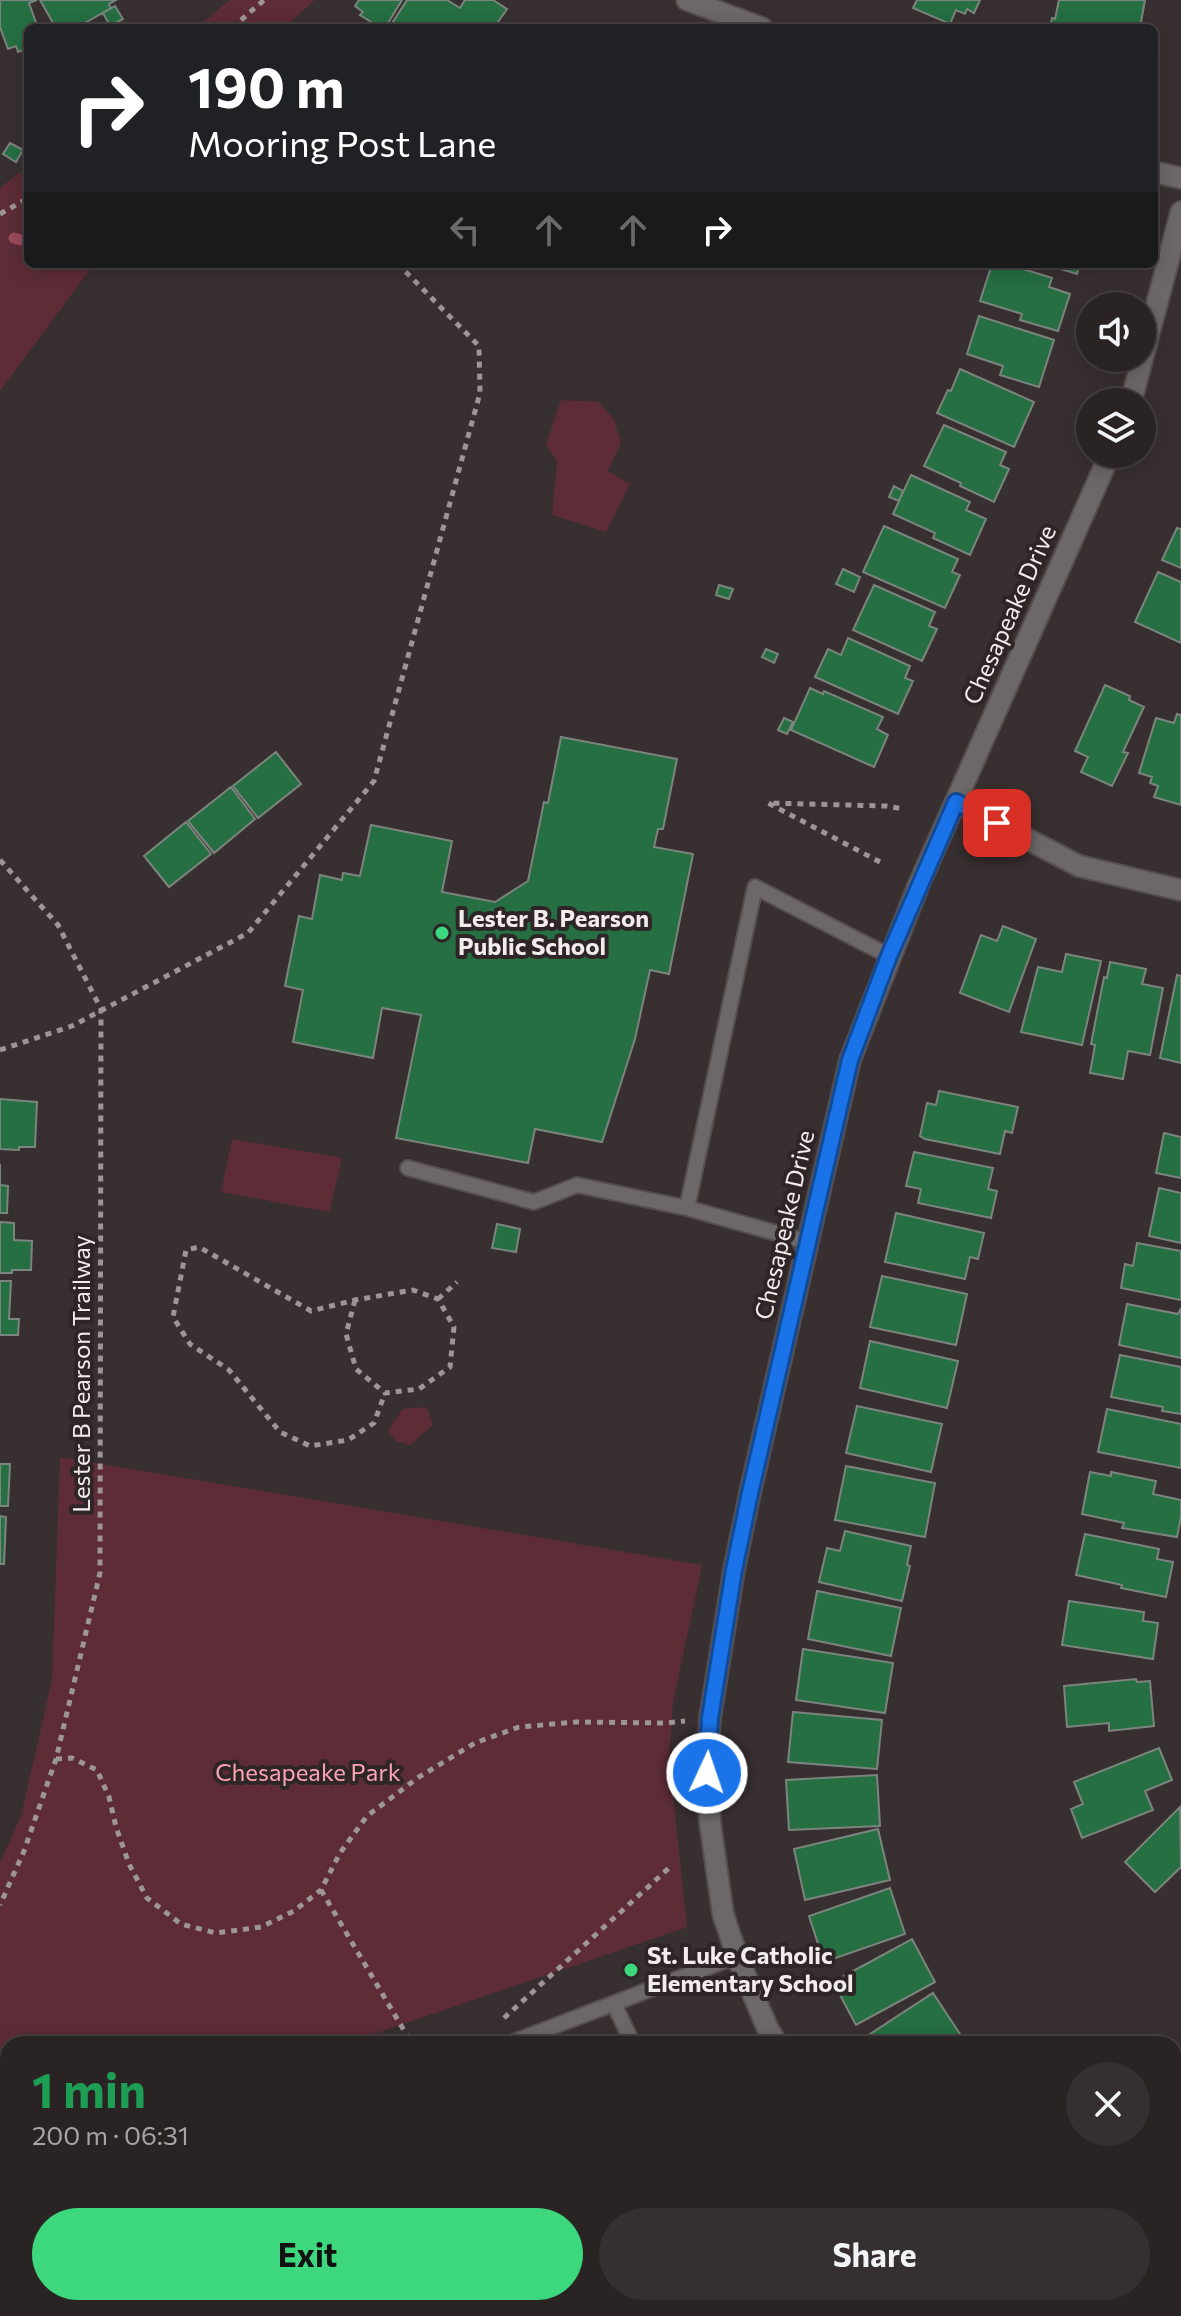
<!DOCTYPE html>
<meta charset="utf-8">
<style>
:root{--surface:#2a2324;--page:#362f31;--text:#f1f3f6;--muted:#a5a4a6;--line:#464041;--accent:#3dd77e}
body{margin:0;font-family:Commissioner,sans-serif;background:var(--page);color:var(--text);height:100vh;display:flex;flex-direction:column;font-size:30px;white-space:nowrap}
*{box-sizing:border-box;margin:0}
p{font-size:26px;color:var(--muted)}
.icon{flex:none;width:44px;height:44px;fill:none;stroke:currentColor;stroke-width:2;stroke-linecap:round;stroke-linejoin:round}
.map{position:relative;flex:1;overflow:hidden}
.sheet{position:absolute;left:0px;top:2036px;width:1182px;height:280px;display:flex;flex-direction:column;background:var(--surface);border-radius:24px 24px 0 0;box-shadow:0 4px 20px #0003,0 0 0 2px var(--line)}
.sheet>*{flex:none}
.guide{position:absolute;left:24px;top:24px;width:1134px;height:244px;border-radius:12px;box-shadow:0 4px 20px #0003,0 0 0 2px var(--line);background:#202124;color:#fff;overflow:hidden}
.tools{position:absolute;left:1076px;top:292px;display:grid;gap:16px}
.tools a{display:grid;place-items:center;width:80px;height:80px;border-radius:50%;background:var(--surface);box-shadow:0 4px 20px #0003,0 0 0 2px var(--line);font-size:40px}
.pin{position:absolute;display:grid;place-items:center;width:68px;height:68px;color:#fff;margin:-34px;border-radius:16px;box-shadow:0 4px 12px #0006}
.me{position:absolute;width:88px;margin:-44px;rotate:3deg;stroke-linejoin:round;filter:drop-shadow(0 0 6px #0008)}
.turn{display:flex;align-items:center;gap:28px;height:168px;padding:0 32px;font-size:36px}
.turn .icon{width:104px;height:104px;stroke-width:2.5}
.turn b{display:block;font-size:56px;line-height:68px}
.lanes{display:flex;align-items:center;height:76px;padding:0 32px;background:#0003;justify-content:center;gap:40px;direction:ltr}
.lanes .off{opacity:.35}
.round{display:grid;place-items:center;flex:none;width:84px;height:84px;border-radius:42px;background:var(--page)}
.overview{display:flex;align-items:center;justify-content:space-between;height:136px;padding:0 32px}
h1{font-size:48px;font-weight:700;line-height:60px;color:#1e9e55}
.action{display:flex;gap:16px;margin-top:auto;padding:16px 32px}
.action a{flex:1;height:92px;border-radius:48px;background:var(--accent);color:#111;font-size:32px;font-weight:700;line-height:92px;text-align:center}
.action a+a{background:var(--page);color:var(--text)}
.map>svg:first-child{display:block}
.green{fill:#5d2c37}
.lines{fill:none;stroke-linecap:round;stroke-linejoin:round}
.stream{stroke:#984b5b;stroke-width:11}
.building{fill:#256f42;stroke:#7c847e;stroke-width:2}
.service-casing{stroke:#564d4e;stroke-width:18}
.minor-casing{stroke:#564d4e;stroke-width:24}
.path{stroke:#9d9596;stroke-width:5;stroke-dasharray:6 6;stroke-linecap:butt}
.service{stroke:#6c6768;stroke-width:14}
.minor{stroke:#6c6768;stroke-width:20}
.route-casing{stroke:#114b97;stroke-width:20}
.route{stroke:#1a73e8;stroke-width:14}
.poi-dot{fill:#3dd77e;stroke:#2e2526;stroke-width:3}
.labels{text-anchor:middle;stroke-width:8;stroke-linejoin:round;paint-order:stroke}
.street-label{font-size:24px;fill:#f3eced;stroke:#2e2526}
.poi-label{font-size:24px;font-weight:bold;fill:#f3eced;stroke:#2e2526;text-anchor:start}
.park-label{font-size:24px;fill:#fda4b4;stroke:#2e2526}
</style>
<div class="map">
<svg width="1181" height="2316" viewBox="0 0 1181 2316">
<rect width="100%" height="100%" fill="#382f30"/>
<path class="green" d="M230 0H315L283 28H196Z
M28 166V264H94L0 391V188Z
M561 400 599 402 614 420 621 443 608 471 630 484 606 532 552 515 557 461 546 445Z
M232 1139 342 1158 329 1212 221 1192Z
M427 1407 433 1425 410 1445 395 1441 388 1430 403 1409Z
M60 1457 702 1565 673 1703 669 1758 687 1927 345 2044H8V2160L0 2163V1862L21 1816 52 1680Z
M160 2308H263L260 2316H180Z"/>
<g class="lines">
<path class="stream" d="M14 238 28 242"/>
</g>
<path class="building" d="M0 0H37L29 3 38 28H28V48L18 52 16 46 8 49 0 27Z
M40 0H116L109 4 111 8 76 28H56Z
M359 0H402L385 28H381L360 15 363 12 355 6Z
M407 0H447L460 8 465 0H493L507 9 498 22 507 27 389 28Z
M917 0H980L974 13 967 9 965 14 956 10 950 24 913 8Z
M1059 0H1145L1140 28H1050L1052 18 1055 19Z
M115 6 123 19 110 26 103 13Z
M10 143 23 150 16 162 3 154Z
M902 264H926L925 268 916 265 914 269Z
M992 264H1007L1052 278 1049 287 1070 294 1058 331 1020 320 1022 314 980 301Z
M1044 264H1080L1077 274Z
M979 316 1054 340 1039 387 1000 375 1003 366 967 354Z
M960 369 1034 402 1014 447 937 413 948 390 951 391Z
M944 425 1006 452 1000 465 1009 469 994 502 960 486 961 483 924 466Z
M911 475 970 502 966 510 986 519 970 555 933 538 935 533 893 514Z
M894 486 903 491 899 501 889 497Z
M884 526 958 559 952 572 960 575 945 608 863 572Z
M1177 528 1181 529V568L1162 560Z
M843 569 860 577 854 592 836 584Z
M1158 572 1181 582V643L1135 622Z
M719 585 733 589 729 599 716 595Z
M874 585 935 612 929 626 937 629 922 661 853 630Z
M848 638 910 666 905 678 913 681 898 714 815 677 828 649 841 655Z
M766 649 778 654 774 663 762 657Z
M1105 685 1130 696 1129 700 1144 707 1123 752 1128 753 1112 786 1081 772 1088 757 1075 751Z
M810 688 823 694 824 691 883 717 877 729 888 735 874 767 791 730Z
M1177 714 1181 715V805L1154 797 1158 786 1150 783 1152 777 1139 773 1156 718 1174 723Z
M784 718 793 722 787 734 778 730Z
M561 737 677 759 663 829H658L654 847 693 854 669 974 650 970 635 1039 602 1142 535 1129 528 1163 396 1138 421 1015 382 1008 373 1058 293 1042 303 990 285 986 299 916 312 919 320 875 342 880 343 873 360 876 371 825 452 841 442 892 495 902 528 881 544 802 548 803Z
M276 752 301 784 258 818 233 786Z
M231 787 255 819 214 853 188 821Z
M186 822 211 854 169 887 144 856Z
M1003 926 1036 939 1009 1012 960 993 981 935 997 941Z
M1066 954 1101 961 1082 1045 1021 1032 1038 967 1062 972Z
M1110 962 1146 969 1142 984 1163 988 1150 1055 1128 1051 1123 1079 1090 1073 1095 1045 1091 1044 1104 977 1107 978Z
M1177 975 1181 976V1063L1160 1058Z
M939 1091 1018 1107 1012 1133 1005 1131 1000 1154 925 1139 920 1136 927 1103 936 1105Z
M0 1099 37 1102 35 1147H19V1150L0 1149Z
M1164 1133 1181 1137V1178L1156 1173Z
M914 1152 993 1168 988 1189 997 1191 991 1218 918 1203 921 1189 906 1186Z
M0 1164V1185L8 1186 7 1213H0Z
M1159 1188 1181 1193V1243L1149 1236Z
M896 1213 984 1233 978 1259 970 1257 965 1279 885 1262Z
M0 1222 14 1223V1240L32 1241 31 1270H12V1273H0Z
M497 1224 520 1229 516 1252 492 1248Z
M1137 1243 1181 1251V1300L1121 1288 1125 1264 1133 1266Z
M882 1276 967 1294 956 1345 870 1327Z
M0 1281H11L9 1319H19L18 1335H0Z
M1127 1304 1178 1314 1181 1308V1358L1119 1345Z
M870 1341 958 1361 947 1408 860 1388Z
M1120 1355 1181 1367V1414L1162 1411 1163 1407 1111 1397Z
M857 1406 942 1424 931 1472 846 1453Z
M1107 1409 1181 1424V1468L1098 1452Z
M0 1464H10L8 1506H0Z
M846 1466 935 1483 925 1537 835 1520Z
M1090 1472 1111 1476V1472L1156 1481 1153 1494 1181 1500V1517L1177 1537 1122 1528 1124 1523 1082 1514Z
M0 1516 6 1517 4 1564H0Z
M845 1531 911 1546 907 1565 910 1566 902 1601 819 1582 827 1548 840 1551Z
M1085 1534 1159 1549 1157 1559 1173 1562 1166 1597 1121 1588 1122 1585 1076 1575Z
M817 1591 901 1608 891 1656 808 1639Z
M1069 1601 1144 1612 1143 1621 1158 1623 1153 1659 1062 1645Z
M803 1649 893 1663 885 1713 796 1700Z
M1136 1679 1137 1682 1150 1681 1154 1726 1109 1731V1723L1067 1727 1064 1686Z
M793 1712 882 1720 877 1769 788 1762Z
M1159 1748 1172 1780 1145 1791 1153 1810 1082 1838 1071 1809 1083 1804 1074 1782Z
M877 1775 880 1826 789 1830 786 1780Z
M1180 1807 1181 1867 1155 1892 1125 1862Z
M878 1829 890 1880 805 1900 794 1849Z
M890 1888 905 1934 824 1962 809 1916Z
M912 1939 935 1982 856 2025 833 1982Z
M933 1993 962 2037 951 2044H872L867 2036Z
M1181 2199V2287L1178 2291 1174 2289V2205Z
M429 2308H603L594 2316H422Z"/>
<g class="lines">
<defs>
<path id="service" d="M408 1168 534 1202 577 1185 687 1208 808 1242
M687 1208 755 887 889 956
M614 2004 633 2044
M508 2044 737 1956
M337 2308 339 2316
M724 2308 732 2316
M823 2308 835 2316"/>
<path id="minor" d="M687 0 762 28
M1154 172 1181 178
M1131 402 1181 212
M956 802 1079 866 1181 890
M777 2044 767 2027 737 1956 723 1914 710 1822 707 1773 710 1718 734 1570 750 1493 850 1060 919 884 1110 454
M1049 2308 1060 2316"/>
</defs>
<use href="#service" class="service-casing"/>
<use href="#minor" class="minor-casing"/>
<path class="path" d="M232 28 264 0
M0 214 28 198
M0 860 58 925 101 1009 100 1573 56 1759 24 1851 0 1905
M880 862 768 803 886 806 904 809
M0 1050 72 1026 248 933 374 781 480 393 479 346 398 264
M438 1299 457 1282
M355 1300 346 1334 356 1369 385 1393 419 1389 450 1367 454 1327 438 1299 413 1290 355 1300 311 1311 199 1247 186 1250 173 1317 190 1344 229 1370 280 1432 310 1446 348 1440 374 1423 385 1393
M56 1759 72 1758 97 1770 109 1797 116 1827 129 1864 147 1898 181 1924 216 1933 261 1927 294 1911 321 1890 340 1853 367 1816 419 1777 475 1743 519 1727 576 1722 666 1723 685 1721
M321 1890 412 2044
M504 2018 669 1868
M0 2267 8 2270
M62 2308 69 2316"/>
<use href="#service" class="service"/>
<use href="#minor" class="minor"/>
</g>
<g class="lines">
<defs>
<path id="route" d="M707 1773 710 1718 734 1570 750 1493 850 1060 889 956 956 802 997 823"/>
</defs>
<use href="#route" class="route-casing"/>
<use href="#route" class="route"/>
</g>
<g class="poi-dot">
<circle cx="442" cy="933" r="8"/>
<circle cx="631" cy="1970" r="8"/>
</g>
<g class="labels">
<g class="street-label">
<text transform="translate(1010 615) rotate(-66)" y="8">Chesapeake Drive</text>
<text transform="translate(785 1225) rotate(-77)" y="8">Chesapeake Drive</text>
<text transform="translate(82 1374) rotate(-90)" y="8">Lester B Pearson Trailway</text>
</g>
<g class="poi-label">
<text x="458" y="927">Lester B. Pearson<tspan x="458" dy="28">Public School</tspan></text>
<text x="647" y="1964">St. Luke Catholic<tspan x="647" dy="28">Elementary School</tspan></text>
</g>
<g class="park-label">
<text x="308" y="1781">Chesapeake Park</text>
</g>
</g>
</svg>
<div class="tools">
<a><svg class="icon" aria-label="sound" viewBox="0 0 24 24"><path d="M4 9h4l5-4v14l-5-4H4zM17 9q2 3 0 6"/></svg></a>
<a><svg class="icon" aria-label="layers" viewBox="0 0 24 24"><path d="M12 4l9 5-9 5-9-5zM3 14l9 5 9-5"/></svg></a>
</div>
<div class="pin" style="left:997px;top:823px;background:#d93025"><svg class="icon" aria-label="arrive" viewBox="0 0 24 24"><path d="M6 21V4h12l-3 4 3 4H6"/></svg></div>
<svg class="me" style="left:707px;top:1773px" viewBox="-20 -20 40 40"><circle r="17" fill="#1a73e8" stroke="#fff" stroke-width="3"/><path d="M0-11L8 9 0 5-8 9z" fill="#fff"/></svg>
<div class="guide">
<div class="turn"><svg class="icon" aria-label="right" viewBox="0 0 24 24"><path d="M7 20v-9h11M14 6l5 5-5 5"/></svg><div><b>190 m</b>Mooring Post Lane</div></div>
<div class="lanes"><svg class="icon off" aria-label="left" viewBox="0 0 24 24"><path d="M17 20v-9H6M10 6l-5 5 5 5"/></svg><svg class="icon off" aria-label="ahead" viewBox="0 0 24 24"><path d="M12 20V5M6 11l6-6 6 6"/></svg><svg class="icon off" aria-label="ahead" viewBox="0 0 24 24"><path d="M12 20V5M6 11l6-6 6 6"/></svg><svg class="icon" aria-label="right" viewBox="0 0 24 24"><path d="M7 20v-9h11M14 6l5 5-5 5"/></svg></div>
</div>
<section class="sheet">
<div class="overview"><div><h1>1 min</h1><p>200 m · 06:31</p></div><a class="round"><svg class="icon" aria-label="close" viewBox="0 0 24 24"><path d="M6 6l12 12M18 6L6 18"/></svg></a></div>
<div class="action"><a>Exit</a><a>Share</a></div>
</section>
</div>
